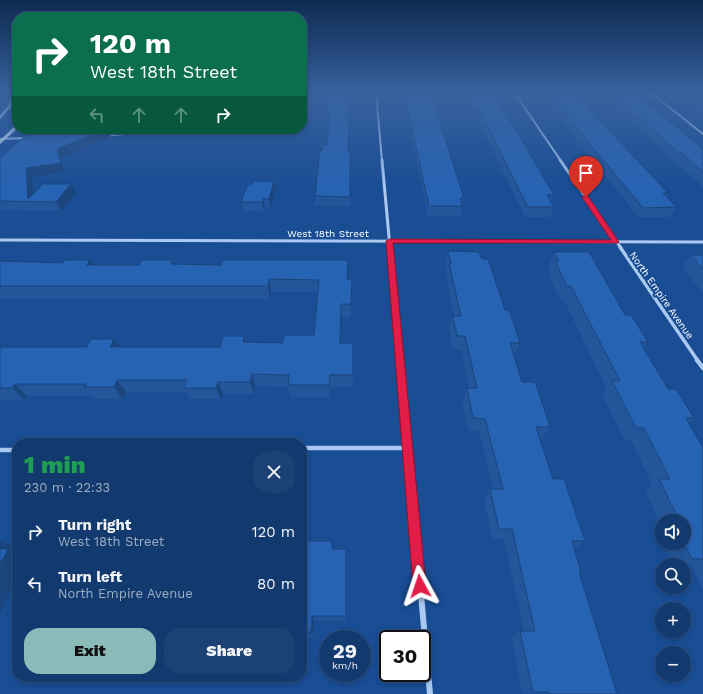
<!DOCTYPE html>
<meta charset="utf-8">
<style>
:root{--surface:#133a6f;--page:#1c4174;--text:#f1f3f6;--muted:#9dadc3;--line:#325482;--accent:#8bbbb9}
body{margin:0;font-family:"Work Sans",sans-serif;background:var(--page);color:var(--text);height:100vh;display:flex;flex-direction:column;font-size:15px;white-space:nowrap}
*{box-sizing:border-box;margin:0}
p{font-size:13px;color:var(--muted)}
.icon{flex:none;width:22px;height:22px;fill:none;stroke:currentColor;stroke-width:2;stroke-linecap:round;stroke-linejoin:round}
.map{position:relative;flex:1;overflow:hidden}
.details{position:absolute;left:12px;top:438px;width:295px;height:244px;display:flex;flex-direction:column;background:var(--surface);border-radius:16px;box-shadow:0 2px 6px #0003,0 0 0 1px var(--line)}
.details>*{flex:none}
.hud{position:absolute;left:12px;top:12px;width:295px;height:122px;border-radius:16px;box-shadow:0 2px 6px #0003,0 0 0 1px var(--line);background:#0b6e4f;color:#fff;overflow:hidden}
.tools{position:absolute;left:655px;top:514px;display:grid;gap:8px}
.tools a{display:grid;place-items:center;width:36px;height:36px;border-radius:50%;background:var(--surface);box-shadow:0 2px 6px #0003,0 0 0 1px var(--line);font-size:20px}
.speed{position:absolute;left:319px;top:630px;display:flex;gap:8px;font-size:20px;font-weight:700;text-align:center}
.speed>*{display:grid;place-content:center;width:52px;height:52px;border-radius:50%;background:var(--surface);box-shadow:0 2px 6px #0003,0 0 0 1px var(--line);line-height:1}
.speed small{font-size:10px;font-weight:400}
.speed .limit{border:2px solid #111;border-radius:6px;background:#fff;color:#111}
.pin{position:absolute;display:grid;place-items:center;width:34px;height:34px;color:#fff;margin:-41px -17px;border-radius:50% 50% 50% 0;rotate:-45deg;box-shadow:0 0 4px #0007}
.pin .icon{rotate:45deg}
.me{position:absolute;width:44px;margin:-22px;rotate:355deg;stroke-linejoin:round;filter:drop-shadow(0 0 3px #0008)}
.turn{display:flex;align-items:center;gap:14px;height:84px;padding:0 12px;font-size:18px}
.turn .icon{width:52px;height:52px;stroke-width:2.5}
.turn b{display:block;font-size:28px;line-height:34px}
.lanes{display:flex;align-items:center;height:38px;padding:0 12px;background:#0003;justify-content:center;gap:20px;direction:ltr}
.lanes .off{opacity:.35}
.round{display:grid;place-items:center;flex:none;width:42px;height:42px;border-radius:16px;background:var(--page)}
.headline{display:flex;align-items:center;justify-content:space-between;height:68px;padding:0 12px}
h1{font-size:24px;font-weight:800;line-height:30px;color:#1e9e55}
.button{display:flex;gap:8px;margin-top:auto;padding:8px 12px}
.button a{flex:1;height:46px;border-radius:16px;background:var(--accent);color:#111;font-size:16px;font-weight:800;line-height:46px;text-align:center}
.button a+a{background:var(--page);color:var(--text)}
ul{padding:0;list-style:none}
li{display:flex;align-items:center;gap:12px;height:52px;padding:0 12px}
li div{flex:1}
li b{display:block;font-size:15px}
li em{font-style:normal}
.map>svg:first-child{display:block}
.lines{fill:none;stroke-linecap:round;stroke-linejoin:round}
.minor-far4{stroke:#aac9f0;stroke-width:2}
.minor-far3{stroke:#aac9f0;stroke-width:3}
.minor-far2{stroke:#aac9f0;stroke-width:3.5}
.minor-far1{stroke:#aac9f0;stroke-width:4.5}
.minor{stroke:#aac9f0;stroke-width:6}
.secondary{fill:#d8e7fb;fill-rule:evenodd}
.wall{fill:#22559a}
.shaded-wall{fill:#1b457d}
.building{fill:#2763b3;stroke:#1b457d}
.route{fill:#e11d48;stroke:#92132f}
.labels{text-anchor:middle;stroke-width:4;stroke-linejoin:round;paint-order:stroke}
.far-street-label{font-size:10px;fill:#fff;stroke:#194d94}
</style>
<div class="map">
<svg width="703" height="694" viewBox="0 0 703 694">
<rect width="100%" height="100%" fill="#194d94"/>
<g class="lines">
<path class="minor-far4" d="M376 92 382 161
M514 92 561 161
M650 92 703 134
M106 136 170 129
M0 139 28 138"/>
<path class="minor-far3" d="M382 160 390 248
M560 160 621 248
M0 240 703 242"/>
<path class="minor-far2" d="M390 247 400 361
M620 247 698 361"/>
<path class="minor-far1" d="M400 360 413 507
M697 360 703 368
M302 448H407
M0 450H17"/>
<path class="minor" d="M413 506 430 694"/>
<path class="secondary" d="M12 92H16L12 106 0 119V115L8 106Z
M15 126H17V129L0 144V140Z"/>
</g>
<path class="wall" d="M328 92 348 151H350V206H315V196L322 151 327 145 329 120H326L325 111Z
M402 92H430L464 198 460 216H428Z
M461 92H493L554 195 551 202 554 207 550 217H525L476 116H473Z
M539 92H573L668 193 666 197 676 207 670 217H638Z
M609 92H634L703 149V187L676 162H674L606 99Z
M674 92H703V113Z
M37 129H131L127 131 109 132 111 137 61 158 65 172 32 177 33 194 76 193 61 211 0 210V158L39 132Z
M232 129H264L255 137 232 130Z
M274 181 276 190 271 208H265L264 211H243L241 202 252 184Z
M448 251 482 259 520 343 514 355 522 382 550 427 542 439H540L553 479 585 541 574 549 581 572 579 573 617 694H537L522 693 511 636 520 631H524L504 539H492L484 500 490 489H493L479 431H468L462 401 467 388H469L461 350H453L449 330 453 316H454L446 278 447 273 445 265Z
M554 252 625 315 648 342 644 347 668 389 694 418 689 423 703 448V590L693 568 684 567V565H673L663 543H684V521H662V540L654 523 658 520 645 490 652 484 631 440H624L602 394 606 388 564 300H560L549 275 551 271 548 266Z
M691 255H703V293L682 267Z
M173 260 175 264 352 279 351 317H341V343L353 375V387H330V397H290L288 387 255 386 254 394H223L221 399H190L186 392H126L123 399H94L92 396H27L25 400H0V347H220L246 342 283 343 314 335 318 292H271L270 299H0V261L92 265H139Z
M302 541 333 549H346V621H314V637H302Z"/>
<path class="shaded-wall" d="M96 129H131L127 131 109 132 111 137 61 158 65 172 32 177 34 201 28 199 26 168 57 149Z
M253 129H264L255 137Z
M274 181 276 190 271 208 269 199Z
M71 184 76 193 61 211 56 202Z
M263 199 265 208 264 211 262 202Z
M90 260 97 273 87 265Z
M173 260 178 273 171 264Z
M269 279 271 292 270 299 268 286Z
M341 304V355L340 343Z
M244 336 248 348 243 342Z
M114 339 122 351 110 347Z
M252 374 255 386 254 394 250 382Z
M330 375V397L329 385Z
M117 380 126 392 123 399 114 387Z
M218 382 223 394 221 399 216 388Z
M15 384 27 396 25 400 12 388Z
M0 540 17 549 15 552 17 553V576L0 614Z
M312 616 314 621V637L311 632Z"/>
<path class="building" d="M328 92H349L348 151H350V197L315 196 320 151H322L323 145H327L330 111H325Z
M404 92H430L464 198H460L462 206H429Z
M467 92H493L554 195H547L554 207H528L478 108H474Z
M547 92H573L668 193H663L676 207 643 208Z
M610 92H634L703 149V172L682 153H679Z
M689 92H703V102Z
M107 129 57 149 61 163 26 168 28 199 43 184H71L56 202 0 201V158L30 132Z
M254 181H274L269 199H263L262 202H241L248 184H252Z
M448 251 479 252 482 259H488L505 310H509L520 343H510L522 382H535L550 427H536L553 479H564L585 541H572L581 572H579L617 694H549V692H533L520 631H535L512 529H499L490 489H503L485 419 473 418 467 388H477L465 336H457L453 316H461L449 264H451Z
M554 252H589L625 315H631L648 342H640L668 389H676L694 418H686L703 448V559H692L684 543V521H673L670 513 676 514 659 479H670L644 428H636L612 381H620L571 286H567L555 261H559Z
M691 255H703V269Z
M65 260H90L87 265H139L142 260H173L171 264 221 265 223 260H348L347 279H352L351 304H341L340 343H353V375H330L329 385H288L289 375 252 374 250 382H218L216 388H184L187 380H117L114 387H85L86 384H15L12 388H0V347H87L91 339H114L110 347H220L223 336H244L243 342 283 343 284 335H314L319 280 269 279 268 286H0V261L63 263Z
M302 541H332V549H346V616H312L311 632H302Z
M0 549H8L0 564Z"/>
<linearGradient id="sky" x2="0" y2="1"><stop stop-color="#0e2a51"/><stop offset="0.49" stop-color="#38629f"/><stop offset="1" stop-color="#38629f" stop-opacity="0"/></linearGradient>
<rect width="703" height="189" fill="url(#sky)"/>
<path class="route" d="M583 196H588L619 242 618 243H393L426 586 424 591 420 593 415 591 413 586 386 241 390 239 611 240 582 197Z"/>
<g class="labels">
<g class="far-street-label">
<text x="328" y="237">West 18th Street</text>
<text transform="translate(662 295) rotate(55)" y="4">North Empire Avenue</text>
</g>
</g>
</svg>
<div class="tools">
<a><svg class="icon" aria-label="sound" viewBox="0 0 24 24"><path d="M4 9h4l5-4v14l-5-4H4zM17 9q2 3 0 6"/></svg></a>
<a><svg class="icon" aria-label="search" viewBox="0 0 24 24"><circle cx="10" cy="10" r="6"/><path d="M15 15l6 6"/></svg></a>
<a>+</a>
<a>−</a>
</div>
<div class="speed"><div>29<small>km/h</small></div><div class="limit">30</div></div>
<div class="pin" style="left:586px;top:197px;background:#d93025"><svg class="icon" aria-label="arrive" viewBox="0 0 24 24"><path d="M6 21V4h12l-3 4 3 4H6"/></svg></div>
<svg class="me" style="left:420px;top:586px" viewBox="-20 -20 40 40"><path d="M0-17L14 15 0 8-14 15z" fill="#e11d48" stroke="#fff" stroke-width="4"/></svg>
<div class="hud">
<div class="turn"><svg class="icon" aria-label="right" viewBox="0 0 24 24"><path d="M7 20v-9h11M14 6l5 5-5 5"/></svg><div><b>120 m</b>West 18th Street</div></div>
<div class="lanes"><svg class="icon off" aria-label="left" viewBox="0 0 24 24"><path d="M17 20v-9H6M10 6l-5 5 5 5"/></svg><svg class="icon off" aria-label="ahead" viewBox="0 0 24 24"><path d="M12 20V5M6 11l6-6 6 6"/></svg><svg class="icon off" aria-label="ahead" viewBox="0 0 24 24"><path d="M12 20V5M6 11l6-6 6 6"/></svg><svg class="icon" aria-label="right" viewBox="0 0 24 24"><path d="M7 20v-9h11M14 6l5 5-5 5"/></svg></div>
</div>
<section class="details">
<div class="headline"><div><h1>1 min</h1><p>230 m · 22:33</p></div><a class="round"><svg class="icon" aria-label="close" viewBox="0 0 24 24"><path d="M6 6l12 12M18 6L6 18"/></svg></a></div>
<ul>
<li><svg class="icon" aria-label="right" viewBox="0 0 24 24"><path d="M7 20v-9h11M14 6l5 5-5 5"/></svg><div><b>Turn right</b><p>West 18th Street</p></div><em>120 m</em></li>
<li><svg class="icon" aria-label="left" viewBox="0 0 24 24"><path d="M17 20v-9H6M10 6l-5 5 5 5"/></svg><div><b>Turn left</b><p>North Empire Avenue</p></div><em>80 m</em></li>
</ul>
<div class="button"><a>Exit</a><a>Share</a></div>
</section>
</div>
